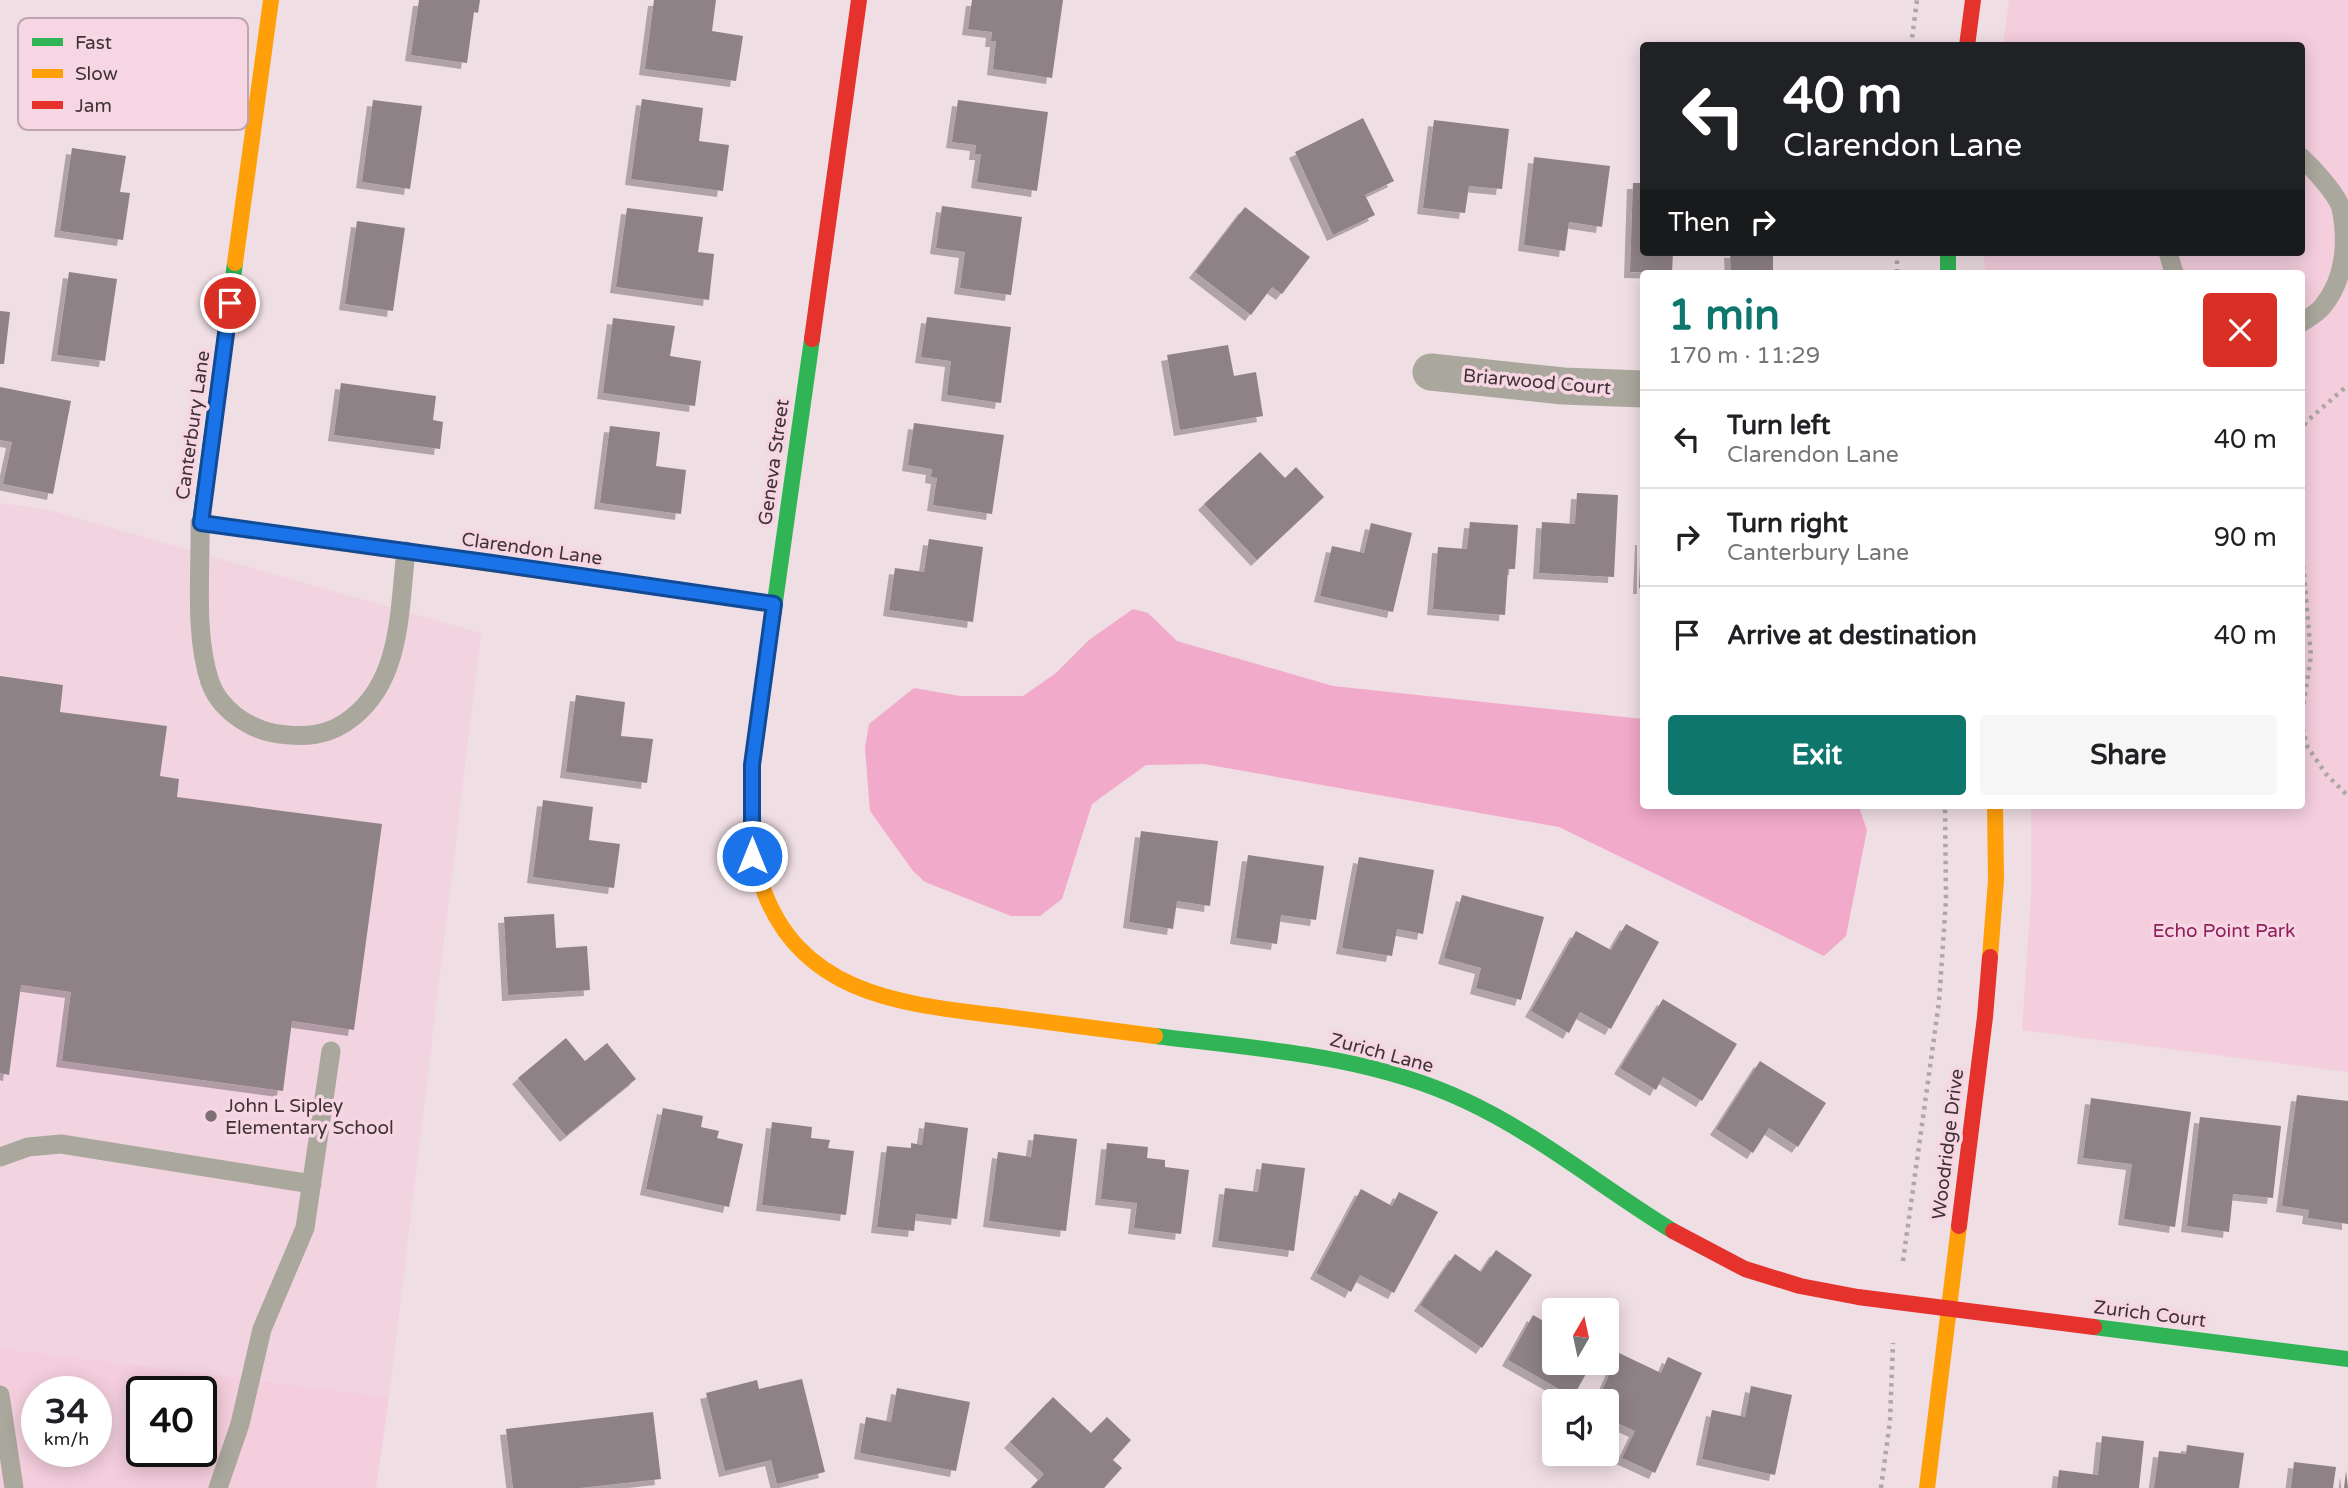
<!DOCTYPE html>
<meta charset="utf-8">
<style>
:root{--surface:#fff;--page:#f6f6f6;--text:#202124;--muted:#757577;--line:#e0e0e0;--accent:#0f766e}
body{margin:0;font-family:"Varela Round",sans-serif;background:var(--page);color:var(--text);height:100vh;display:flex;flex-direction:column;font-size:26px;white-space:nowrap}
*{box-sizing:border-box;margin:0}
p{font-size:23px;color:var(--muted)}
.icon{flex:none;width:38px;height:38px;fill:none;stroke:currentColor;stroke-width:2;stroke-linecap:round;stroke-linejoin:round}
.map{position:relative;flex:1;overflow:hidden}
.side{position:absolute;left:1640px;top:270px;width:665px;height:539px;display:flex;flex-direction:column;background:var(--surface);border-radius:7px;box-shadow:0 4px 18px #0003}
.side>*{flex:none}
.guide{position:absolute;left:1640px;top:42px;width:665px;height:214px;border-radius:7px;box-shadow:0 4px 18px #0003;background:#202124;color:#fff;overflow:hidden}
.needle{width:46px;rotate:9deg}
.tools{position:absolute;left:1542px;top:1298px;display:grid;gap:14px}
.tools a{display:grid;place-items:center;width:77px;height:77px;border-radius:7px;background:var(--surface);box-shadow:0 4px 18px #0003;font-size:35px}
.speed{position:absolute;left:21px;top:1376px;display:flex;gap:14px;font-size:35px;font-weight:700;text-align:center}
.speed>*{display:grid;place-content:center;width:91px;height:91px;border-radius:50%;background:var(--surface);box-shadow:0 4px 18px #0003;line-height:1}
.speed small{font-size:18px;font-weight:400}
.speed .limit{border:4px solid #111;border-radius:10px;background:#fff;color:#111}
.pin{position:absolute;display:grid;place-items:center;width:60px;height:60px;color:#fff;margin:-30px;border:4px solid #fff;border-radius:50%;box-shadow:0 2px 7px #0007}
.me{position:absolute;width:77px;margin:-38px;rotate:0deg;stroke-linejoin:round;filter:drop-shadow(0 0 5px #0008)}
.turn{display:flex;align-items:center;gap:24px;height:147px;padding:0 28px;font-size:32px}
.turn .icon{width:91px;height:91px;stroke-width:2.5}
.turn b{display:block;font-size:49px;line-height:60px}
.then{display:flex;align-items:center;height:66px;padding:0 28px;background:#0003;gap:14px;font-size:26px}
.round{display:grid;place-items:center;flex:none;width:74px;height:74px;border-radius:7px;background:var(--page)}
.overview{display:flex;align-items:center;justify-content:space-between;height:119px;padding:0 28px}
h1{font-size:42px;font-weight:700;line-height:52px;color:var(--accent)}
.action{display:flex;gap:14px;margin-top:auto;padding:14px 28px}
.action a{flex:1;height:80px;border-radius:7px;background:var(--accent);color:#fff;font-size:28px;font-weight:700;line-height:80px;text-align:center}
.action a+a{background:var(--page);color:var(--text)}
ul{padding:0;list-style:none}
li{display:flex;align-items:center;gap:21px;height:98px;padding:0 28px;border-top:2px solid var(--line)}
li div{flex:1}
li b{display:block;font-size:26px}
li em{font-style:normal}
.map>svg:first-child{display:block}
.built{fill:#f2d4e0}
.green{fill:#f4cedd;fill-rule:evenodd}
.water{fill:#f2aaca}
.building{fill:#8f8287;filter:url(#shadow)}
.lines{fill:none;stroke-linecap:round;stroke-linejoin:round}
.path{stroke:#aea7a3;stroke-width:4.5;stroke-dasharray:3.5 5;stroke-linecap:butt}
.lane{stroke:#aaa79d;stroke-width:19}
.street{stroke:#aaa79d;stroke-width:37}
.fast{stroke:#30b455;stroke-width:16}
.slow{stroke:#ff9f0a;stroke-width:16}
.jam{stroke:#e5322d;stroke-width:16}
.route-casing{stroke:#114b97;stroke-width:18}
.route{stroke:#1a73e8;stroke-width:12}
.poi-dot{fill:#7d6f74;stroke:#f7d6e3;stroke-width:2.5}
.labels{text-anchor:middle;stroke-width:7;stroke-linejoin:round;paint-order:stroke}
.street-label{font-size:19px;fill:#403338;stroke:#f7d6e3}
.park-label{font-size:19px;fill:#90205e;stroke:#f7d6e3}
.poi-label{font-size:19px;fill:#403338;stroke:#f7d6e3;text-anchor:start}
.key{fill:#f7d6e3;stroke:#c0a5b0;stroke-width:2}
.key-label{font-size:19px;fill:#403338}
</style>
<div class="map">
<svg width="2348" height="1488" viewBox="0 0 2348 1488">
<defs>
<filter id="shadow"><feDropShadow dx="-6" dy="6" stdDeviation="0" flood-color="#0004"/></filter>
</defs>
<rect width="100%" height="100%" fill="#efdee4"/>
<path class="built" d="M0 503 45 509 481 633 389 1397 0 1348Z"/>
<path class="green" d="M2009 0H2348V1072L2022 1030 2031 896V805H2301V273H1985L1984 252H2301V46L2003 45Z
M0 1348 389 1397 376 1488H0ZM37 1391H96V1451H37ZM142 1391H201V1451H142Z"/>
<path class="water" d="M1133 609 1148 613 1177 641 1333 686 1643 719V805H1858L1867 830 1846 936 1824 956 1559 827 1204 764 1146 765 1092 804 1062 899 1040 916H1011L925 882 913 871 870 811 865 748 869 724 914 688 960 696H1023L1056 673 1089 640Z"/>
<path class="building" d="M419 0H480L478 13 474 12 467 63 411 55Z
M654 0H716L712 31 743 36 736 81 645 69Z
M972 0H1063L1052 78 993 69 996 41H991L992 32 968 29Z
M642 99 703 108 699 141 729 145 723 191 631 179Z
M373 100 422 106 410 189 362 182Z
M958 100 1048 112 1037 191 977 182 981 154H975L976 145 952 142Z
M1363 118 1394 181 1365 195 1375 215 1333 235 1295 152Z
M1434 120 1509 129 1502 189 1469 186 1465 213 1423 208Z
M72 148 126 156 120 192 130 193 123 240 60 231Z
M1534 157 1610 166 1602 227 1569 222 1565 251 1524 245Z
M1633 183H1643V252H1673L1672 273 1630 272Z
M942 206 1022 217 1011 295 960 288 965 252 936 248Z
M1245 207 1310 257 1282 294 1272 287 1251 315 1195 272Z
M627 208 703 217 698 252 714 254 709 300 616 287Z
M357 221 405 228 393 311 345 304Z
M1730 252H1773V273H1731Z
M69 272 117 279 105 361 57 355Z
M0 311 10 312 4 364H0Z
M927 317 1011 327 1001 403 947 395 951 361 921 357Z
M613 318 675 326 670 356 701 361 695 406 603 393Z
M1228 345 1234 376 1256 372 1263 416 1180 430 1167 355Z
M341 383 436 396 433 420 443 422 440 449 334 435Z
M0 387 71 401 53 494 3 484 12 442 0 440Z
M914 423 1004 435 992 514 933 505 937 478 931 477 932 469 908 465Z
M610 426 660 432 656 466 686 470 681 514 600 503Z
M1260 452 1285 478 1296 467 1324 497 1257 560 1204 504Z
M1577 493 1618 495 1614 577 1539 573 1542 522 1575 524Z
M1470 522 1518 525 1515 569H1508L1505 615 1433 609 1438 547 1467 549Z
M1371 523 1412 533 1393 612 1320 596 1332 546 1364 553Z
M929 539 983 547 973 622 889 610 895 568 924 572Z
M1641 539H1643V588H1639Z
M0 676 63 685 60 712 167 726 160 776 179 779 177 797 382 824 354 1030 292 1021 283 1091 62 1061 71 992 21 985 9 1075 0 1073Z
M576 695 625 702 621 736 653 739 647 783 566 772Z
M543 800 593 807 589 840 620 844 614 888 533 877Z
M1141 831 1218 841 1210 906 1177 901 1173 929 1129 922Z
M1248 855 1324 866 1316 920 1281 915 1277 944 1236 938Z
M1359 857 1434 870 1423 934 1397 929 1392 956 1342 948Z
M1462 895 1544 917 1521 1000 1476 988 1481 968 1444 958Z
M554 914 556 948 587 946 590 990 508 995 504 917Z
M1626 924 1659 942 1611 1029 1580 1012 1569 1033 1531 1011 1576 931 1611 950Z
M1663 999 1737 1044 1702 1101 1663 1077 1656 1090 1620 1068Z
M566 1038 585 1061 607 1043 636 1079 566 1136 518 1078Z
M1760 1061 1826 1103 1798 1147 1769 1128 1753 1153 1716 1129Z
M2297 1095 2348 1101V1224L2308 1218 2309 1210 2282 1206Z
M2091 1098 2191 1112 2175 1227 2124 1219 2132 1164 2083 1158Z
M663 1108 703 1116 701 1127 719 1131 717 1138 743 1144 729 1207 646 1189Z
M2200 1117 2281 1126 2273 1198 2233 1194 2229 1232 2187 1226Z
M772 1122 812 1127 811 1138 830 1140 828 1148 854 1151 846 1215 762 1205Z
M925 1122 968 1128 957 1219 916 1214 914 1231 877 1227 887 1146 911 1148V1143L922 1145Z
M1034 1134 1077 1139 1066 1231 989 1221 998 1152 1031 1157Z
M1107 1143 1148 1147 1147 1158 1165 1160V1167L1189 1170 1181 1234 1134 1228 1137 1203 1101 1199Z
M1262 1163 1305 1168 1294 1251 1218 1241 1225 1188 1258 1192Z
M1361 1189 1392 1206 1399 1192 1438 1212 1394 1293 1360 1275 1351 1292 1316 1273Z
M1496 1250 1532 1275 1482 1348 1420 1305 1455 1254 1481 1272Z
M1533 1315 1554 1327V1363H1592L1573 1397 1508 1360Z
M1606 1321 1614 1325 1606 1338Z
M1619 1353 1661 1373 1668 1357 1702 1373 1655 1473 1622 1458 1635 1431 1606 1418V1402H1597Z
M802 1379 825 1472 777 1484 771 1460 725 1471 706 1393 757 1380 759 1389Z
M1751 1386 1792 1395 1775 1475 1702 1459 1712 1410 1745 1417Z
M897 1388 970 1402 956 1471 860 1453 866 1417 891 1422Z
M1053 1397 1091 1433 1107 1417 1131 1440 1113 1460 1122 1468 1104 1488H1031L1044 1474 1010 1442Z
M653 1412 661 1479 580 1488H513L506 1429Z
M2102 1436 2144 1441 2139 1488H2057L2059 1470 2098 1475Z
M2187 1445 2244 1453 2239 1488H2154L2159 1451 2186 1454Z
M2294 1462 2336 1467 2333 1488H2291Z
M2346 1471 2348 1488H2344Z"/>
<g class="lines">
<path class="path" d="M1911 46 1917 0
M1897 252V273
M2301 433 2306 422 2348 385
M2301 477V503
M2301 540 2311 656 2301 720
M2301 720 2307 746 2326 774 2348 796
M1903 1261 1939 1002 1946 900 1945 805
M1881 1488 1890 1421 1893 1343"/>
<path class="lane" d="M2301 157C2313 168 2336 193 2341 208 2348 242 2345 279 2323 306 2318 313 2308 318 2301 323
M2168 252 2174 273
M200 523C201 573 194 634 210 682 219 708 247 728 273 733 303 738 329 737 353 717 402 678 399 609 406 551
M0 1157 28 1147 61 1144 312 1184
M0 1395 14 1488
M218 1488 240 1424 262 1329 305 1228 331 1051"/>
<path class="street" d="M1431 372 1563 386 1643 389"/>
<path class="fast" d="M1948 252V273
M235 263 200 523 299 537
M761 883 752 856V765L812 339
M1155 1036C1259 1049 1369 1055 1466 1101 1539 1135 1604 1189 1673 1231
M2094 1327 2348 1359"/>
<path class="slow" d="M235 263 271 0
M299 537 774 604
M761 883C798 995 901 1004 1001 1016 1052 1023 1104 1029 1155 1036
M1990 957 1996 880 1995 805
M1927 1488 1959 1226"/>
<path class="jam" d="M1967 46 1973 0
M812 339 859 0
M1959 1226 1985 1017 1990 957
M1673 1231 1745 1269 1800 1286 1858 1297 2094 1327"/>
</g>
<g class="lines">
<defs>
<path id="route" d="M230 303 201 523 492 563 774 604 752 765V856"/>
</defs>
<use href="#route" class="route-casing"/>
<use href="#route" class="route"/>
</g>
<circle class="poi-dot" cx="211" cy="1116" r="7"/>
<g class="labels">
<g class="street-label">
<text transform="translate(1537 381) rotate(5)" y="7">Briarwood Court</text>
<text transform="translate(192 425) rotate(-82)" y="7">Canterbury Lane</text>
<text transform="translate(773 462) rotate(-82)" y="7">Geneva Street</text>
<text transform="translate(532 548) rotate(8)" y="7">Clarendon Lane</text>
<text transform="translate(1382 1052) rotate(15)" y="7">Zurich Lane</text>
<text transform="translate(1947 1144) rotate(-83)" y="7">Woodridge Drive</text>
<text transform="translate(2150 1313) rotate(7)" y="7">Zurich Court</text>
</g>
<g class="park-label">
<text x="2224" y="937">Echo Point Park</text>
</g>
<g class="poi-label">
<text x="225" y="1112">John L Sipley<tspan x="225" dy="22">Elementary School</tspan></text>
</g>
</g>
<rect x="18" y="18" width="230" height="112" rx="10" class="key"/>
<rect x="32" y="38" width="31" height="8" fill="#30b455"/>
<rect x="32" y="69" width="31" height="9" fill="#ff9f0a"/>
<rect x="32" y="101" width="31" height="8" fill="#e5322d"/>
<g class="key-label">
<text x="75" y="49">Fast</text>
<text x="75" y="80">Slow</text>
<text x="75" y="112">Jam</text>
</g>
</svg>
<div class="tools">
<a><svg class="needle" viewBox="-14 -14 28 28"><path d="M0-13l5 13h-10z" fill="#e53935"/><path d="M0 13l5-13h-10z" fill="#757577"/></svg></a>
<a><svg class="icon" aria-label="sound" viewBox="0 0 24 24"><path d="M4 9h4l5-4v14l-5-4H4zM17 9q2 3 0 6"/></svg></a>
</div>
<div class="speed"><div>34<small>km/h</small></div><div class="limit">40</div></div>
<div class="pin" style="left:230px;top:303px;background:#d93025"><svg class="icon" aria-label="arrive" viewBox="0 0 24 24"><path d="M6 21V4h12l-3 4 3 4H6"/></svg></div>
<svg class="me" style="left:752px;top:856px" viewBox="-20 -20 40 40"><circle r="17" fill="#1a73e8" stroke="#fff" stroke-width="3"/><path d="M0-11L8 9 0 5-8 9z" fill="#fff"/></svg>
<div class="guide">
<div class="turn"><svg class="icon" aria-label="left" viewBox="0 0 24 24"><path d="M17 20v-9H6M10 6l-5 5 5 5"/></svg><div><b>40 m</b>Clarendon Lane</div></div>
<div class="then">Then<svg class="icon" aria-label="right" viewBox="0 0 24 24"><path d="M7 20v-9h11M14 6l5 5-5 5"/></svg></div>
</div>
<section class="side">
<div class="overview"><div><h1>1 min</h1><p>170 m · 11:29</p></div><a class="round" style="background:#d93025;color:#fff"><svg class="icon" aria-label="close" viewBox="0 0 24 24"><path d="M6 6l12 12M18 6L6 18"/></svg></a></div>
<ul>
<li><svg class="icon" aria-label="left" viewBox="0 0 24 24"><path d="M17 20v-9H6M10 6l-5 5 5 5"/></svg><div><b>Turn left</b><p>Clarendon Lane</p></div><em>40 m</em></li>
<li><svg class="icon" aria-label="right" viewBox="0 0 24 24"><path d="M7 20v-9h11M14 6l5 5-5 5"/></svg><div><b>Turn right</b><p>Canterbury Lane</p></div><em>90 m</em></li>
<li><svg class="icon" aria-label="arrive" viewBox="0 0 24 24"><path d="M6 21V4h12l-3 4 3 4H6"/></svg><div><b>Arrive at destination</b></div><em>40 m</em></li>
</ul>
<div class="action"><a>Exit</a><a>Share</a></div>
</section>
</div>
